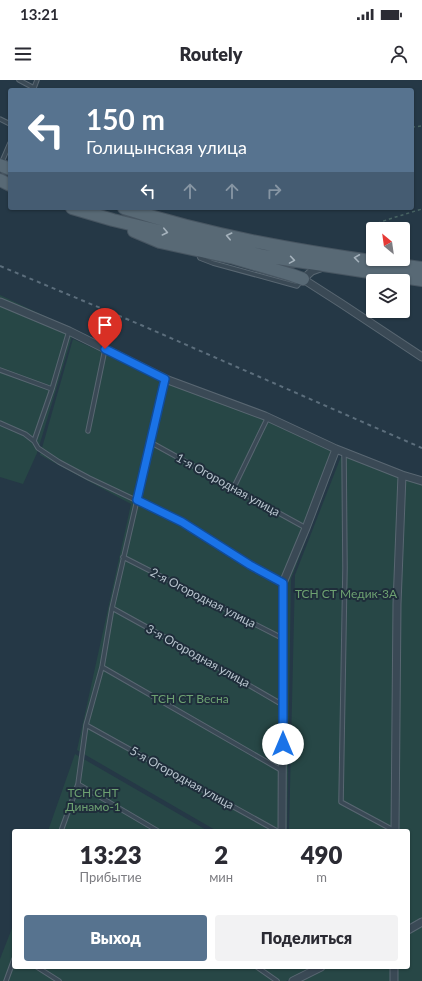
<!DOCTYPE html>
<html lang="ru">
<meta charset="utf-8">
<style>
:root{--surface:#fff;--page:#f2f2f3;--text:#2b2b33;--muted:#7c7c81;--accent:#57738f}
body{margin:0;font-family:Lato,sans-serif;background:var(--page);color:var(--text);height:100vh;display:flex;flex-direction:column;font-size:15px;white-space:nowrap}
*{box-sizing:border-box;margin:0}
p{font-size:13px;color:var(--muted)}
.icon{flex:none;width:22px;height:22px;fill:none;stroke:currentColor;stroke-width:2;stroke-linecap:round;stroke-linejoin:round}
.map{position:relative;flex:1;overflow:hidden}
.drawer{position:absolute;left:12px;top:749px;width:398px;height:140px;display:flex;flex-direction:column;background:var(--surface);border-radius:4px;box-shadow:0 1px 3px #0004}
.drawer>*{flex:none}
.top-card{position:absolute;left:8px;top:8px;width:406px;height:122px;border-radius:4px;box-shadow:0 1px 3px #0004;background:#57738f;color:#fff;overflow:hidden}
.needle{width:26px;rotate:331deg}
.fabs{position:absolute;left:366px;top:142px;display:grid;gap:8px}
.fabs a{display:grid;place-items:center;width:44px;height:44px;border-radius:4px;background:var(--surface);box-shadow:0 1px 3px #0004;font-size:20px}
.pin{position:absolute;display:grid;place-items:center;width:34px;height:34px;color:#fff;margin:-41px -17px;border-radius:50% 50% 50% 0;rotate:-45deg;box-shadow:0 0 4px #0007}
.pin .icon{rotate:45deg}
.me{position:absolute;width:44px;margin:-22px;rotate:0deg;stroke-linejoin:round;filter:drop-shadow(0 0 3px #0008)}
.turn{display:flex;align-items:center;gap:14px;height:84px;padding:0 12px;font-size:18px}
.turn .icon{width:52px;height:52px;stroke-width:2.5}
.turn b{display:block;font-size:28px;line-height:34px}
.lanes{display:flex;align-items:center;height:38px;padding:0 12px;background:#0003;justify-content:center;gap:20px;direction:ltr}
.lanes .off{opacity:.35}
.eta{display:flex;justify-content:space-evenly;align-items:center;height:68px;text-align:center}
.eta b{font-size:24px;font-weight:800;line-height:28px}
.action{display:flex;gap:8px;margin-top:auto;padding:8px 12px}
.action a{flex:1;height:46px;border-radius:4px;background:var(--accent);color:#fff;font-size:16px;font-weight:800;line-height:46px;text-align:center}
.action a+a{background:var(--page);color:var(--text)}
.status{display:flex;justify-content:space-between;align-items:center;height:28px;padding:0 20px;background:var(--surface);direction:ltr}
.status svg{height:11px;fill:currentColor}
header{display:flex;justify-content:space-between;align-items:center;height:52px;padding:0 12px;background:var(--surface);font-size:18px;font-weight:800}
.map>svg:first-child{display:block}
.green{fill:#274746}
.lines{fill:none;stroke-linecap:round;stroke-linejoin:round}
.service-casing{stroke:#596772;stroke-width:5.5}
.minor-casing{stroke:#596772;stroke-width:9}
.primary-casing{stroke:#475561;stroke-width:14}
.path{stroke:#486463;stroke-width:1.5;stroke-dasharray:3 3;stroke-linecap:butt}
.service{stroke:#3a4955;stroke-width:3.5}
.minor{stroke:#3a4955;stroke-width:7}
.primary{stroke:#586975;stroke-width:12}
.rail{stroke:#5c6e7c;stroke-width:2;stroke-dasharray:4 4;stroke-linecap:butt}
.oneway{stroke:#a5b2bc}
.route-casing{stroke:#114b97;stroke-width:10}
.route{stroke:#1a73e8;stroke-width:7}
.labels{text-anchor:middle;stroke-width:4;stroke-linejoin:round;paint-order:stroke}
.street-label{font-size:12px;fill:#b8c4ce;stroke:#1f2e3b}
.park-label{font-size:12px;fill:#6da171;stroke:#1f2e3b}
</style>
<div class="status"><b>13:21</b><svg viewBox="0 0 49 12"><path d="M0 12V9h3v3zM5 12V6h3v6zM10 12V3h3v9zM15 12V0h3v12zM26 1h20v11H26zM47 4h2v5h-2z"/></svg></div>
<header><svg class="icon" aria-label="menu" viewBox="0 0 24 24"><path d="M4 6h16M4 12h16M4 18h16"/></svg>Routely<svg class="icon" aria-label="person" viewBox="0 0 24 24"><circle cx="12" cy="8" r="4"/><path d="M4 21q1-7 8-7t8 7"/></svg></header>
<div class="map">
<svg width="422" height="901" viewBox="0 0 422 901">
<rect width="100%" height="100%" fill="#253846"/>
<path class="green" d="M0 215 74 250 37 373 23 404 0 397Z
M73 259 172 304 272 342 339 373 291 499 287 751H217L77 670 131 424 40 375Z
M344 369 401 392 391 751H289L295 495Z
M406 392 422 397V838L408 845V751H398L400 522Z
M75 674 208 751H48Z
M14 843V887H314L286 901H0V879Z
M422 847V901H301L328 887H408V854Z"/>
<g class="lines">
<defs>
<path id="service" d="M19 0 34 8 33 10
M34 8 37 0
M0 39 10 44
M1 84 10 63
M198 173 200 178 213 183 297 206 302 200
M0 290 52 309
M0 343 25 354 34 361 38 368 59 382 89 398 182 442 250 485 283 503
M88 351 105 269
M34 361 52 309 69 251
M150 362 306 448
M344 372 345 488 341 722 395 751
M234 407 268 337
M123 477 282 558
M112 528 190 571 283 625
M102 587 281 690
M86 645 277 751
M78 704 158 751
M61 751 78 704 86 645 102 587 112 528 165 299
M37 887 59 901
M257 887 277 901
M6 901 14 879"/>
<path id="minor" d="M323 187 312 191 303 199 342 224 422 277
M0 222 69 251 168 300 265 336 336 369 402 395 422 401
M282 751 283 503 306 448 336 369
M395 751 397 524 402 395
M408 850 422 842
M394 887V901
M293 901 321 887"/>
<path id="primary" d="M0 85 10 89
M0 100 10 105
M72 128 113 140 264 176 422 200
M124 128C220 159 321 175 422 188
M134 151 160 162 234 178 292 195 303 199"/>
</defs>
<use href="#service" class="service-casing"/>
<use href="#minor" class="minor-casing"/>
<use href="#primary" class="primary-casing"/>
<path class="path" d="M412 47 422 46
M375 149C376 147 377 145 379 143 381 141 416 131 422 129
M372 171 373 165"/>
<use href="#service" class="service"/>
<use href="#minor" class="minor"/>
<use href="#primary" class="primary"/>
<path class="rail" d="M0 186 141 245 422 368"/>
</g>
<defs><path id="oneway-chevron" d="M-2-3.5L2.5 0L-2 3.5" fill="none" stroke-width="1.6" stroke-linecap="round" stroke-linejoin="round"/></defs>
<g class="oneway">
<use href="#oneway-chevron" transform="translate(165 152) rotate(13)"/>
<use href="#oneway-chevron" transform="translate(229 156) rotate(-167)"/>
<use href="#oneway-chevron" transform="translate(357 178) rotate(-172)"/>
<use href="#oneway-chevron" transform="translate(292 180) rotate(9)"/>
</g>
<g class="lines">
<defs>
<path id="route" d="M105 269 165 299 137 420 182 442 250 485 283 503V664"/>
</defs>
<use href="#route" class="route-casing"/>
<use href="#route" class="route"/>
</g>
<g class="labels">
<g class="street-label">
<text transform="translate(228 405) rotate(29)" y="4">1-я Огородная улица</text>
<text transform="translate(203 518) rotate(27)" y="4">2-я Огородная улица</text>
<text transform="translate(198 576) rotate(29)" y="4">3-я Огородная улица</text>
<text transform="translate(182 698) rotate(29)" y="4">5-я Огородная улица</text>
</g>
<g class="park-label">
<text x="346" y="518">ТСН СТ Медик-3А</text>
<text x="190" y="623">ТСН СТ Весна</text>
<text x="93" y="717">ТСН СНТ<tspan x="93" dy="14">Динамо-1</tspan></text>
</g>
</g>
</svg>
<div class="fabs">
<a><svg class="needle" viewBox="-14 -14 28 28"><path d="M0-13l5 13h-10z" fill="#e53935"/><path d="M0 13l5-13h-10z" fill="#7c7c81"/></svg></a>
<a><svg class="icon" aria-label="layers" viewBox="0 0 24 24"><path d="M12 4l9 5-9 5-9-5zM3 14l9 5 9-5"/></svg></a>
</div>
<div class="pin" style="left:105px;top:269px;background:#d93025"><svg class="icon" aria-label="arrive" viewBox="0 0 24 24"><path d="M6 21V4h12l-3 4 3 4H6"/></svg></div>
<svg class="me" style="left:283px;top:664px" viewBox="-20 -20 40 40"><circle r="19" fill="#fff"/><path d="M0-13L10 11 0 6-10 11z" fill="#1a73e8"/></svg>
<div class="top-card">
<div class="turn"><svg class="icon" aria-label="left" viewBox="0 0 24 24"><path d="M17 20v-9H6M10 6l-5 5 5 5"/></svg><div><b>150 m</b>Голицынская улица</div></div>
<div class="lanes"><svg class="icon" aria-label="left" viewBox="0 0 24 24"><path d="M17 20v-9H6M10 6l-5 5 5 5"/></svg><svg class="icon off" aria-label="ahead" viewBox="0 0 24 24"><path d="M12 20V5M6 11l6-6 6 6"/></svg><svg class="icon off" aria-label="ahead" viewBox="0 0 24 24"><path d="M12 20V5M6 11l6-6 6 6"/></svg><svg class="icon off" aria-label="right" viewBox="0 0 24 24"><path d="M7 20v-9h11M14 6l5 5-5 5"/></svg></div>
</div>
<section class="drawer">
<div class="eta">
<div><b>13:23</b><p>Прибытие</p></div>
<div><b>2</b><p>мин</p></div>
<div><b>490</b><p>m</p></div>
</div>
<div class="action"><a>Выход</a><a>Поделиться</a></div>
</section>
</div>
